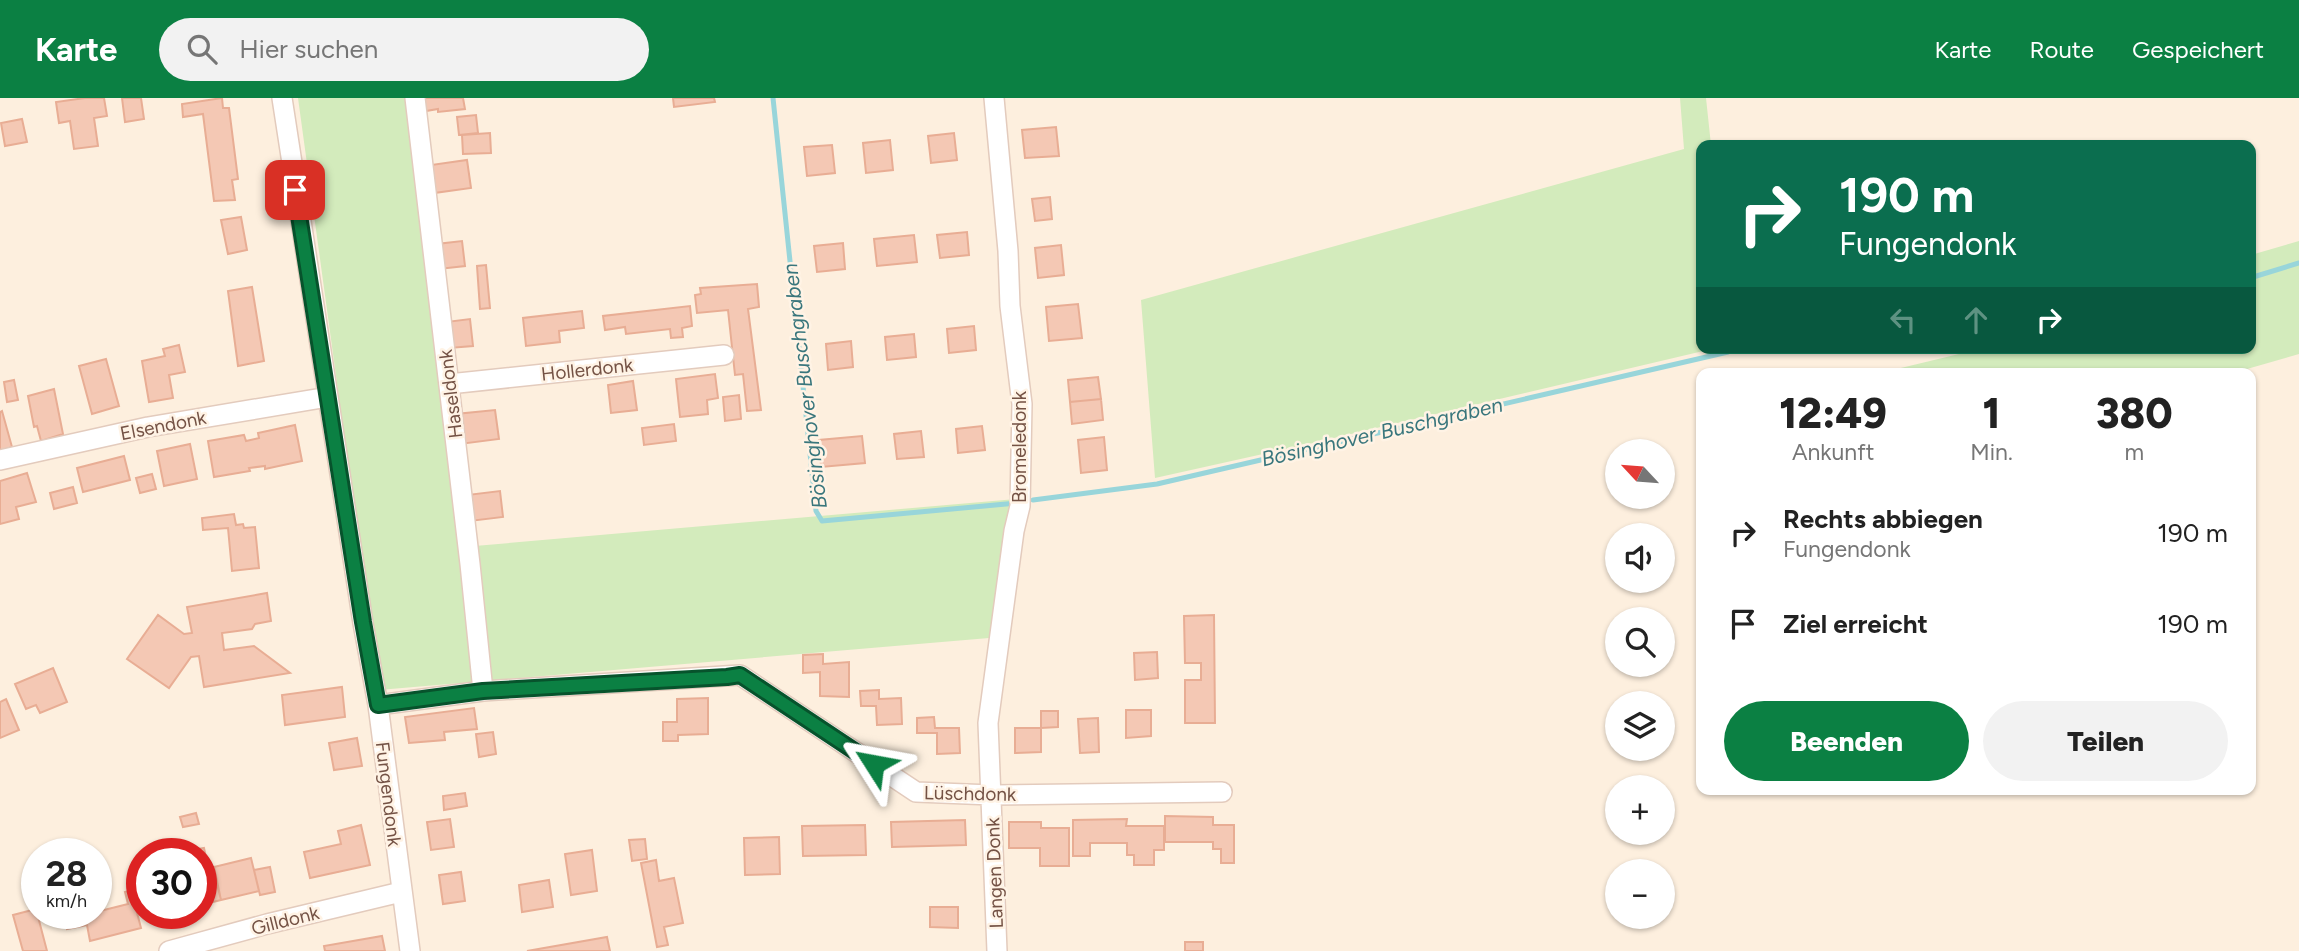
<!DOCTYPE html>
<html lang="de">
<meta charset="utf-8">
<style>
:root{--surface:#fff;--page:#f2f2f2;--text:#222;--muted:#767676;--accent:#0b8043}
body{margin:0;font-family:Figtree,sans-serif;background:var(--page);color:var(--text);height:100vh;display:flex;flex-direction:column;font-size:26px;white-space:nowrap}
*{box-sizing:border-box;margin:0}
p{font-size:23px;color:var(--muted)}
.icon{flex:none;width:38px;height:38px;fill:none;stroke:currentColor;stroke-width:2;stroke-linecap:round;stroke-linejoin:round}
.map{position:relative;flex:1;overflow:hidden}
.details{position:absolute;left:1696px;top:270px;width:560px;height:427px;display:flex;flex-direction:column;background:var(--surface);border-radius:14px;box-shadow:0 2px 5px #0004}
.details>*{flex:none}
.hud{position:absolute;left:1696px;top:42px;width:560px;height:214px;border-radius:14px;box-shadow:0 2px 5px #0004;background:#0b6e4f;color:#fff;overflow:hidden}
.needle{width:46px;rotate:296deg}
.tools{position:absolute;left:1605px;top:341px;display:grid;gap:14px}
.tools a{display:grid;place-items:center;width:70px;height:70px;border-radius:50%;background:var(--surface);box-shadow:0 2px 5px #0004;font-size:35px}
.speed{position:absolute;left:21px;top:740px;display:flex;gap:14px;font-size:35px;font-weight:700;text-align:center}
.speed>*{display:grid;place-content:center;width:91px;height:91px;border-radius:50%;background:var(--surface);box-shadow:0 2px 5px #0004;line-height:1}
.speed small{font-size:18px;font-weight:400}
.speed .limit{border:10px solid #d22;background:#fff;color:#111}
.pin{position:absolute;display:grid;place-items:center;width:60px;height:60px;color:#fff;margin:-30px;border-radius:14px;box-shadow:0 4px 10px #0006}
.me{position:absolute;width:77px;margin:-38px;rotate:304deg;stroke-linejoin:round;filter:drop-shadow(0 0 5px #0008)}
.turn{display:flex;align-items:center;gap:24px;height:147px;padding:0 28px;font-size:32px}
.turn .icon{width:91px;height:91px;stroke-width:2.5}
.turn b{display:block;font-size:49px;line-height:60px}
.lanes{display:flex;align-items:center;height:66px;padding:0 28px;background:#0003;justify-content:center;gap:35px;direction:ltr}
.lanes .off{opacity:.35}
.eta{display:flex;justify-content:space-evenly;align-items:center;height:119px;text-align:center}
.eta b{font-size:42px;font-weight:800;line-height:49px}
.action{display:flex;gap:14px;margin-top:auto;padding:14px 28px}
.action a{flex:1;height:80px;border-radius:42px;background:var(--accent);color:#fff;font-size:28px;font-weight:800;line-height:80px;text-align:center}
.action a+a{background:var(--page);color:var(--text)}
ul{padding:0;list-style:none}
li{display:flex;align-items:center;gap:21px;height:91px;padding:0 28px}
li div{flex:1}
li b{display:block;font-size:26px}
li em{font-style:normal}
header{display:flex;align-items:center;gap:42px;box-sizing:border-box;height:98px;padding:0 35px;background:var(--accent);color:#fff}
header strong{font-size:33px}
nav{display:flex;gap:38px;margin-inline-start:auto;font-size:24px}
.search{width:490px;height:63px;background:var(--page);display:flex;align-items:center;gap:18px;box-sizing:border-box;padding:0 24px;border-radius:38px;color:var(--muted);font-size:26px}
.map>svg:first-child{display:block}
.green{fill:#d3ebbc}
.lines{fill:none;stroke-linecap:round;stroke-linejoin:round}
.stream{stroke:#98d5da;stroke-width:5}
.building{fill:#f4c8b4;stroke:#e8ad94;stroke-width:2}
.minor-casing{stroke:#e3cbbd;stroke-width:22}
.minor{stroke:#fff;stroke-width:19}
.route-casing{stroke:#07532c;stroke-width:18}
.route{stroke:#0b8043;stroke-width:12}
.labels{text-anchor:middle;stroke-width:5;stroke-linejoin:round;paint-order:stroke}
.street-label{font-size:19px;fill:#745245;stroke:#fff3e5}
.water-label{font-size:21px;font-style:italic;fill:#39767c;stroke:#fff3e5}
</style>
<header>
<strong>Karte</strong>
<div class="search"><svg class="icon" aria-label="search" viewBox="0 0 24 24"><circle cx="10" cy="10" r="6"/><path d="M15 15l6 6"/></svg>Hier suchen</div>
<nav><a>Karte</a><a>Route</a><a>Gespeichert</a></nav>
</header>
<div class="map">
<svg width="2299" height="853" viewBox="0 0 2299 853">
<rect width="100%" height="100%" fill="#fdefde"/>
<path class="green" d="M298 0H409L463 449 1016 401 989 540 379 592Z
M1680 0H1706L1711 47H1701V250H1716L1317 344 1155 380 1141 202 1684 51Z
M2299 143V256L2233 275H1880L1984 250H2250L2251 157Z"/>
<g class="lines">
<path class="stream" d="M773 0 816 413 822 423 1017 405
M2250 180 2299 165
M1033 402 1157 386 1728 254"/>
</g>
<path class="building" d="M85 0H104L107 18 94 20 98 48 74 51 70 23 59 25 56 4Z
M122 0H141L144 21 125 24Z
M222 0 223 10H229L238 81 232 82 235 102 214 103 203 16 183 19 182 6Z
M424 0H463L465 11 438 14V11L426 13Z
M673 0H714L715 4 674 9Z
M476 17 478 35 459 37 457 19Z
M22 21 27 44 5 48 1 25Z
M1056 29 1059 58 1025 60 1022 32Z
M490 35 491 55 463 56 462 37Z
M954 35 957 62 931 65 928 38Z
M890 42 893 72 866 75 863 45Z
M832 47 835 75 807 78 804 49Z
M467 62 471 90 434 95 431 67Z
M1050 99 1052 121 1035 123 1032 101Z
M241 119 247 152 228 156 221 122Z
M967 134 969 157 940 160 937 137Z
M914 137 917 164 877 168 874 141Z
M462 143 465 168 439 171 437 146Z
M843 145 845 171 817 174 814 148Z
M1061 147 1064 177 1038 180 1035 150Z
M486 167 490 210 480 211 477 168Z
M757 186 759 209 748 211 761 312 747 313 743 276 735 277 728 212 697 215 695 197 701 196 700 190Z
M252 189 264 263 238 268 228 193Z
M1078 206 1082 240 1049 243 1046 209Z
M690 208 692 228 682 230 683 239 671 240 670 231 626 236 625 229 605 232 603 218Z
M582 213 584 230 559 233 560 244 526 248 523 220Z
M470 221 473 248 449 250 446 224Z
M974 228 976 252 949 255 947 231Z
M914 236 916 259 887 262 885 239Z
M851 243 853 269 828 272 826 246Z
M179 247 185 274 169 277 173 300 149 304 142 263 165 258 163 251Z
M106 261 119 308 92 316 79 268Z
M715 276 718 300 707 302 708 316 680 319 676 281Z
M1098 279 1101 301 1070 304 1068 282Z
M14 282 18 302 7 304 4 284Z
M633 283 637 312 611 315 608 287Z
M54 291 63 336 41 343 37 328 34 329 28 298Z
M739 297 741 321 725 323 723 299Z
M1101 301 1103 322 1072 326 1070 304Z
M495 312 499 341 460 346 456 316Z
M2 313 12 349 0 353V314Z
M674 326 676 343 644 347 642 330Z
M295 327 302 363 265 371V368L249 370 250 373 214 379 208 343 244 337 246 343 259 340 258 335Z
M982 328 985 352 958 355 956 331Z
M921 333 924 359 897 361 894 336Z
M862 338 865 365 821 369 819 342Z
M1104 339 1107 372 1081 375 1078 342Z
M190 346 197 381 164 388 157 353Z
M124 358 130 382 83 394 77 370Z
M27 375 36 404 16 409 19 421 0 426V383Z
M152 376 156 391 140 395 136 380Z
M73 389 77 405 54 411 50 395Z
M500 393 503 419 470 423 467 397Z
M234 416 236 427 243 426 244 430 255 429 259 470 232 473 228 430 203 432 202 420Z
M267 495 271 523 255 526 252 531 222 535 224 552 254 548 290 575 204 589 199 558 191 559 169 590 127 561 158 517 184 536 192 535 187 509Z
M1214 517 1215 625H1185V582H1201V565H1185L1184 518Z
M1157 554 1158 580 1135 582 1134 555Z
M823 556V566L849 564V599L820 598V574L803 575V557Z
M53 570 67 604 40 615 36 607 26 611 15 586Z
M342 589 345 619 285 627 282 597Z
M879 592V601L901 600 902 626 877 627 876 608H861L860 593Z
M708 600V636L678 637V643H663V624H677V601Z
M6 601 19 632 0 640V604Z
M474 610 477 631 444 634 445 642 409 645 405 619Z
M1126 612H1151V638L1126 640Z
M1041 613H1058V629L1041 630Z
M934 619 935 630H959L960 655 937 656V635H917V620Z
M1098 620 1099 654 1080 655 1078 621Z
M1015 630H1041V654L1015 655Z
M493 634 496 656 479 659 476 636Z
M357 640 362 668 334 672 329 645Z
M465 695 467 708 444 712 443 698Z
M196 715 199 726 183 729 180 719Z
M1165 718 1213 719V727H1234V765H1221V751H1213V744H1165Z
M450 721 454 749 431 752 427 724Z
M1127 721 1126 728H1164V752H1154V767H1134V757H1127V745H1090V758H1073V722Z
M965 722 966 747 892 749 891 724Z
M1009 724H1041V730H1069V768H1040V750H1009Z
M361 727 370 767 310 780 304 754 341 746 338 733Z
M865 727 866 757 803 758 802 728Z
M779 739 780 776 745 777 744 740Z
M645 741 647 761 632 763 629 742Z
M204 750 210 779 215 778 221 802 201 807V756H182V754Z
M592 752 597 793 571 797 565 756Z
M251 760 259 793 221 802 214 769Z
M656 762 659 783 674 780 683 825 664 829 668 847 657 849 641 765Z
M270 769 275 794 260 797 254 772Z
M461 774 465 803 443 806 439 777Z
M549 782 553 809 522 814 519 787Z
M142 790V810L136 811 141 830 90 843 87 827 67 831 63 816H96V814L128 806 125 794Z
M930 809H958V830L930 829Z
M36 811 47 853H23L13 817Z
M382 838 385 853H325L324 848Z
M607 839 610 853H527Z
M1185 844H1203V853H1185Z"/>
<g class="lines">
<defs>
<path id="minor" d="M282 0 363 525 378 607 410 853
M415 0 470 466 483 593
M994 0 1008 153 1010 208 1022 306 1020 408 1014 433 988 625 997 853
M449 286 724 257
M0 362 148 329 328 299
M378 607 483 593 740 577 916 694 992 697 1222 694
M169 853 267 826 401 794"/>
</defs>
<use href="#minor" class="minor-casing"/>
<use href="#minor" class="minor"/>
</g>
<g class="lines">
<defs>
<path id="route" d="M295 92 363 524 378 607 483 593 727 579 740 577 874 666"/>
</defs>
<use href="#route" class="route-casing"/>
<use href="#route" class="route"/>
</g>
<g class="labels">
<g class="street-label">
<text transform="translate(587 271) rotate(-6)" y="7">Hollerdonk</text>
<text transform="translate(450 296) rotate(-97)" y="7">Haseldonk</text>
<text transform="translate(163 327) rotate(-11)" y="7">Elsendonk</text>
<text transform="translate(1019 349) rotate(-90)" y="7">Bromeledonk</text>
<text transform="translate(970 695) rotate(1)" y="7">Lüschdonk</text>
<text transform="translate(389 696) rotate(83)" y="7">Fungendonk</text>
<text transform="translate(994 775) rotate(-92)" y="7">Langen Donk</text>
<text transform="translate(285 822) rotate(-14)" y="7">Gilldonk</text>
</g>
<g class="water-label">
<text transform="translate(805 288) rotate(-97)" y="7">Bösinghover Buschgraben</text>
<text transform="translate(1382 334) rotate(-13)" y="7">Bösinghover Buschgraben</text>
</g>
</g>
</svg>
<div class="tools">
<a><svg class="needle" viewBox="-14 -14 28 28"><path d="M0-13l5 13h-10z" fill="#e53935"/><path d="M0 13l5-13h-10z" fill="#767676"/></svg></a>
<a><svg class="icon" aria-label="sound" viewBox="0 0 24 24"><path d="M4 9h4l5-4v14l-5-4H4zM17 9q2 3 0 6"/></svg></a>
<a><svg class="icon" aria-label="search" viewBox="0 0 24 24"><circle cx="10" cy="10" r="6"/><path d="M15 15l6 6"/></svg></a>
<a><svg class="icon" aria-label="layers" viewBox="0 0 24 24"><path d="M12 4l9 5-9 5-9-5zM3 14l9 5 9-5"/></svg></a>
<a>+</a>
<a>−</a>
</div>
<div class="speed"><div>28<small>km/h</small></div><div class="limit">30</div></div>
<div class="pin" style="left:295px;top:92px;background:#d93025"><svg class="icon" aria-label="arrive" viewBox="0 0 24 24"><path d="M6 21V4h12l-3 4 3 4H6"/></svg></div>
<svg class="me" style="left:874px;top:666px" viewBox="-20 -20 40 40"><path d="M0-17L14 15 0 8-14 15z" fill="#0b8043" stroke="#fff" stroke-width="4"/></svg>
<div class="hud">
<div class="turn"><svg class="icon" aria-label="right" viewBox="0 0 24 24"><path d="M7 20v-9h11M14 6l5 5-5 5"/></svg><div><b>190 m</b>Fungendonk</div></div>
<div class="lanes"><svg class="icon off" aria-label="left" viewBox="0 0 24 24"><path d="M17 20v-9H6M10 6l-5 5 5 5"/></svg><svg class="icon off" aria-label="ahead" viewBox="0 0 24 24"><path d="M12 20V5M6 11l6-6 6 6"/></svg><svg class="icon" aria-label="right" viewBox="0 0 24 24"><path d="M7 20v-9h11M14 6l5 5-5 5"/></svg></div>
</div>
<section class="details">
<div class="eta">
<div><b>12:49</b><p>Ankunft</p></div>
<div><b>1</b><p>Min.</p></div>
<div><b>380</b><p>m</p></div>
</div>
<ul>
<li><svg class="icon" aria-label="right" viewBox="0 0 24 24"><path d="M7 20v-9h11M14 6l5 5-5 5"/></svg><div><b>Rechts abbiegen</b><p>Fungendonk</p></div><em>190 m</em></li>
<li><svg class="icon" aria-label="arrive" viewBox="0 0 24 24"><path d="M6 21V4h12l-3 4 3 4H6"/></svg><div><b>Ziel erreicht</b></div><em>190 m</em></li>
</ul>
<div class="action"><a>Beenden</a><a>Teilen</a></div>
</section>
</div>
